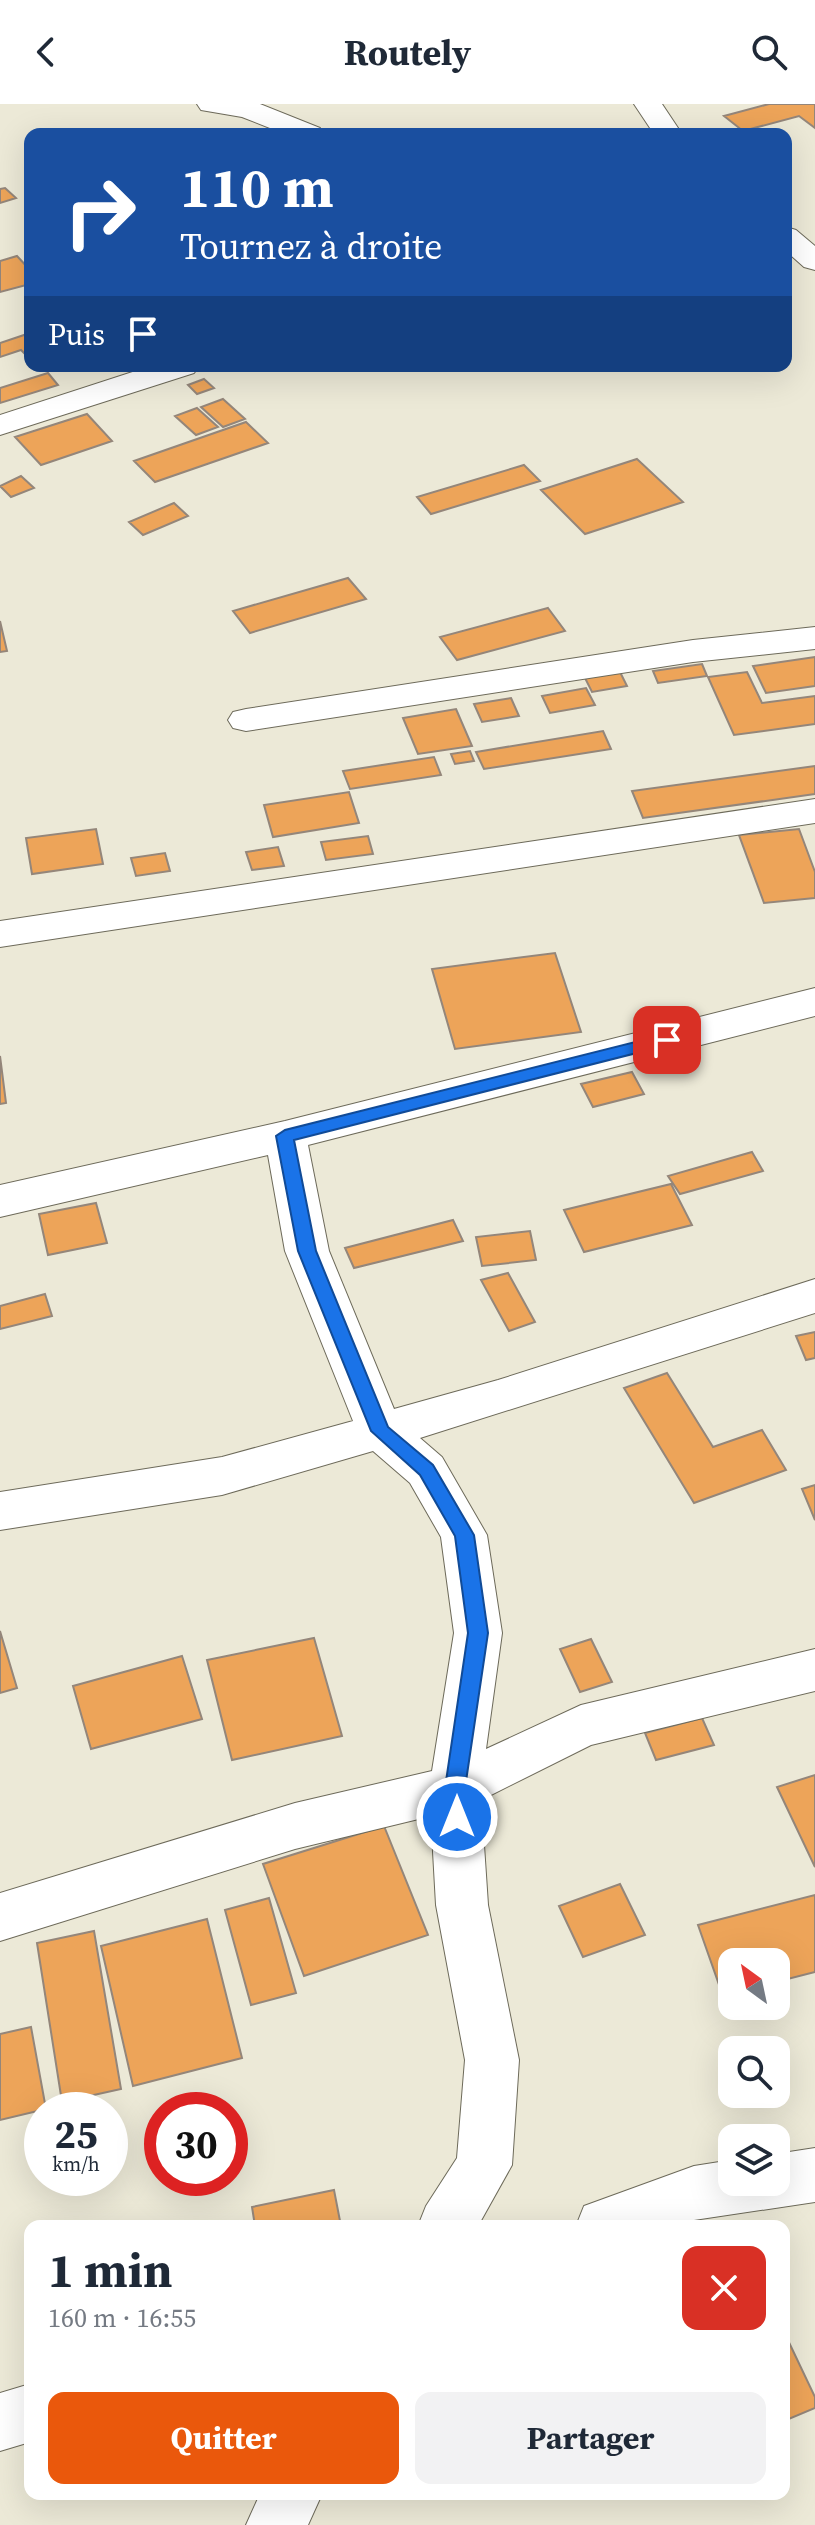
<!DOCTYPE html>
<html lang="fr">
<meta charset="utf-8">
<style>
:root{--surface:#fff;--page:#f2f2f3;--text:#1f2937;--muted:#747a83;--accent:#ea580c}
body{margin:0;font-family:"Source Serif 4",serif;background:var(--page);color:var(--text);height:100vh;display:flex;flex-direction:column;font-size:30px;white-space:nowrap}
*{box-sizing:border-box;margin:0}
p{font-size:26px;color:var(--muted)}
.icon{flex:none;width:44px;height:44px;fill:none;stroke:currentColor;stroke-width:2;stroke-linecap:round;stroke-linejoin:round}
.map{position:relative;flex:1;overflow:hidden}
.side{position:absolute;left:24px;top:2116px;width:766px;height:280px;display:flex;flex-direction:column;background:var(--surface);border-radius:16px;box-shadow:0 8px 32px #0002}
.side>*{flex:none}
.top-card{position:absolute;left:24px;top:24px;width:768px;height:244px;border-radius:16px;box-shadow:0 8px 32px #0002;background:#1a4fa0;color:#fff;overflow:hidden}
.needle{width:52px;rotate:327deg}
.buttons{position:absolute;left:718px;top:1844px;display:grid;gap:16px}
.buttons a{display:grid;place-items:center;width:72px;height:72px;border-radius:16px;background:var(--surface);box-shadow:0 8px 32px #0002;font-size:40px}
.speed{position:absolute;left:24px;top:1988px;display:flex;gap:16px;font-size:40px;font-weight:700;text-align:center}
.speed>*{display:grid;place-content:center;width:104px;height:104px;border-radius:50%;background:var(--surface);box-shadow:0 8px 32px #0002;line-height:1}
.speed small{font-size:20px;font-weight:400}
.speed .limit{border:12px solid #d22;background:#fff;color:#111}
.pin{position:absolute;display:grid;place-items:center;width:68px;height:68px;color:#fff;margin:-34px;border-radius:16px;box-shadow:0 4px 12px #0006}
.me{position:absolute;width:88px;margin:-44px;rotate:0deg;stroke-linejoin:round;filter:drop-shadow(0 0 6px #0008)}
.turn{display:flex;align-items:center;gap:28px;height:168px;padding:0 24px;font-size:36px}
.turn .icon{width:104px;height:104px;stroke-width:2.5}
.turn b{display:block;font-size:56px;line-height:68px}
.then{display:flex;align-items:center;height:76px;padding:0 24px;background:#0003;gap:16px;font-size:30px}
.round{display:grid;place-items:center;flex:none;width:84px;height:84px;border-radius:16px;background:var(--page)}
.headline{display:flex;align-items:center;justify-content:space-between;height:136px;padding:0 24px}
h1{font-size:48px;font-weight:700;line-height:60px}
.action{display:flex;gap:16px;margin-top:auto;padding:16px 24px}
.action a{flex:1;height:92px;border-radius:16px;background:var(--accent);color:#fff;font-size:32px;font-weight:700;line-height:92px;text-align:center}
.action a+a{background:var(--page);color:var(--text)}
header{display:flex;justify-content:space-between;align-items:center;height:104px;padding:0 24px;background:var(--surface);font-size:36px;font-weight:700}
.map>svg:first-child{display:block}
.building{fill:#eda459;stroke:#94867a;stroke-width:2}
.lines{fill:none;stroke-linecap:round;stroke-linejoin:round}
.minor-casing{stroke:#6d6a5a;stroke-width:2}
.minor{fill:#fff;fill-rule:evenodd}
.route{fill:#1a73e8;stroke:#114b97;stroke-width:2}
</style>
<header><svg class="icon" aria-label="back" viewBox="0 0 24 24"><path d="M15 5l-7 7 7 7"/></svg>Routely<svg class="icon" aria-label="search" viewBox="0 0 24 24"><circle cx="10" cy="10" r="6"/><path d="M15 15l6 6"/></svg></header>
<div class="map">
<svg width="815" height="2421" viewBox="0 0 815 2421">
<rect width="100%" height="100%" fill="#ece9d7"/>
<path class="building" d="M769 0H815V24L799 12 743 27 724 12Z
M5 84 16 94 0 99V85Z
M17 152 30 166V180L0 188V157Z
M30 229V255L21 246 0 253V239Z
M48 269 58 281 0 299V284Z
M204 275 214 284 197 290 188 281Z
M223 295 245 315 223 323 201 303Z
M197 304 218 323 196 331 175 312Z
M87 310 112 337 41 361 15 333Z
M246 318 268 339 155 378 134 357Z
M637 355 683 398 585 430 541 386Z
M524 361 540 377 431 410 417 393Z
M21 372 34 384 11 393 0 382Z
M174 399 188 412 143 431 129 418Z
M348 474 366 495 250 529 233 507Z
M548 504 565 527 457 556 440 533Z
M0 517 7 547 0 548Z
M815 553V582L766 589 753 562Z
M702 560 707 572 658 579 653 567Z
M620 568 627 582 592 588 585 574Z
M747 568 762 599 815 592V620L734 631 708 573Z
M586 584 595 601 550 609 542 592Z
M511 594 519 612 482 618 474 600Z
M456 605 472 642 418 650 403 614Z
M603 627 611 645 484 665 476 648Z
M470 647 474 657 455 660 451 650Z
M434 653 441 671 350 685 343 667Z
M815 662V690L643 714 632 687Z
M349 688 359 719 273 733 264 701Z
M96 725 103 760 32 770 26 734Z
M799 725 815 768V794L764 799 739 731Z
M368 732 373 750 326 756 321 738Z
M278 743 284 762 252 766 246 748Z
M165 749 170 767 136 772 131 754Z
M555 849 581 928 455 945 432 865Z
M0 952 6 999 0 1000Z
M632 968 644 990 593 1003 581 980Z
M752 1048 763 1067 680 1090 668 1072Z
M671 1080 692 1121 584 1148 564 1106Z
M96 1099 107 1139 48 1151 39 1110Z
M453 1116 463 1137 354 1164 345 1144Z
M530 1127 536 1156 482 1162 476 1133Z
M508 1169 535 1218 509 1227 481 1176Z
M45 1190 52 1212 0 1225V1202Z
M815 1228V1254L806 1256 796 1232Z
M667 1269 713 1343 762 1326 786 1366 694 1399 624 1284Z
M815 1381V1416L802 1385Z
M0 1527 17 1584 0 1589Z
M314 1534 342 1632 232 1656 207 1556Z
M591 1535 612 1578 580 1588 560 1545Z
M182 1552 202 1615 91 1645 73 1582Z
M702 1614 714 1641 656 1656 645 1629Z
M815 1671V1763L777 1683Z
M384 1722 428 1831 304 1872 263 1760Z
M620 1780 645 1831 583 1853 559 1802Z
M815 1791V1868L776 1878V1858H732V1890L723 1892 698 1821Z
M269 1794 296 1889 251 1901 225 1806Z
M207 1815 242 1954 133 1982 101 1842Z
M94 1827 121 1985 62 1998 37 1839Z
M31 1923 46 2005 0 2016V1930Z
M334 2086 341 2122H255L252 2103Z
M785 2230 815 2293V2304L784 2317Z"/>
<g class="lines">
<defs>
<path id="minor" d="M197 0H260L320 24 324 30H285L242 13 201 6Z
M634 0H662L682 30H654Z
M786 123 796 126 815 142V166L804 163 786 147Z
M151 262H199L194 269 0 331V311Z
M815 523V545L693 558 246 627 233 624 228 616 233 608 246 605 693 536Z
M815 695V719L0 843V817Z
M815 884V912L308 1041 329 1147 394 1305 498 1276 815 1175V1209L420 1334 442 1353 487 1431 502 1529 486 1645 581 1601 815 1545V1587L591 1641 481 1696 488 1801 519 1956 512 2061 478 2122H418L426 2102 457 2054 465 1956 436 1801 431 1712 295 1745 0 1837V1789L295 1699 432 1667 454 1529 441 1433 410 1379 373 1347 222 1391 0 1426V1388L222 1353 353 1317 285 1147 268 1051 0 1113V1081L285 1017Z
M815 2044V2098L694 2116 678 2122H576L584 2102 694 2062 732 2056V2078H776V2050Z
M30 2280V2338L0 2347V2289Z
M260 2390H322L308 2421H246Z"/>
</defs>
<use href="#minor" class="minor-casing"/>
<use href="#minor" class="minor"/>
</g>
<path class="route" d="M667 930 675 936 672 940 294 1036 316 1147 388 1323 433 1361 474 1431 488 1529 465 1684 467 1713 464 1720 457 1722 449 1720 445 1684 468 1529 455 1432 420 1371 371 1327 298 1147 276 1032 285 1026Z"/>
</svg>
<div class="buttons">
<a><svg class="needle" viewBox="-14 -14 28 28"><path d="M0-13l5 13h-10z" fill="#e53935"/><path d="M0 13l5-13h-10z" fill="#747a83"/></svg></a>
<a><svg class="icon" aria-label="search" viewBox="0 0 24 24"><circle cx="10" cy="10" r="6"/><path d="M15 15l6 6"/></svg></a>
<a><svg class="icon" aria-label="layers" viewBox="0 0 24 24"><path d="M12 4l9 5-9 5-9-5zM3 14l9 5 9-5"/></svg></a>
</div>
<div class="speed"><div>25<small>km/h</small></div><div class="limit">30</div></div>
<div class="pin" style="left:667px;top:936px;background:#d93025"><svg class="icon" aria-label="arrive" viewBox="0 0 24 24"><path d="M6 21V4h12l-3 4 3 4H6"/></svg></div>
<svg class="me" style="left:457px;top:1713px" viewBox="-20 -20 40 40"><circle r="17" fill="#1a73e8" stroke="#fff" stroke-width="3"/><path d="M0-11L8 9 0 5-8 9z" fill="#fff"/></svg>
<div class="top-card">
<div class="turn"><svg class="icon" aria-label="right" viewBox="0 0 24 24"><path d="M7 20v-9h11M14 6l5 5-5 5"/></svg><div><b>110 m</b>Tournez à droite</div></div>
<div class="then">Puis<svg class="icon" aria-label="arrive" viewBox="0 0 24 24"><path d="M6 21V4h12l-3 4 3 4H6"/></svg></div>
</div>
<section class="side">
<div class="headline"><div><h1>1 min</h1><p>160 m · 16:55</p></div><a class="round" style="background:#d93025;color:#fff"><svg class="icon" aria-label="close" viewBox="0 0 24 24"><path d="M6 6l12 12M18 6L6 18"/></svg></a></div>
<div class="action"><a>Quitter</a><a>Partager</a></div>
</section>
</div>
